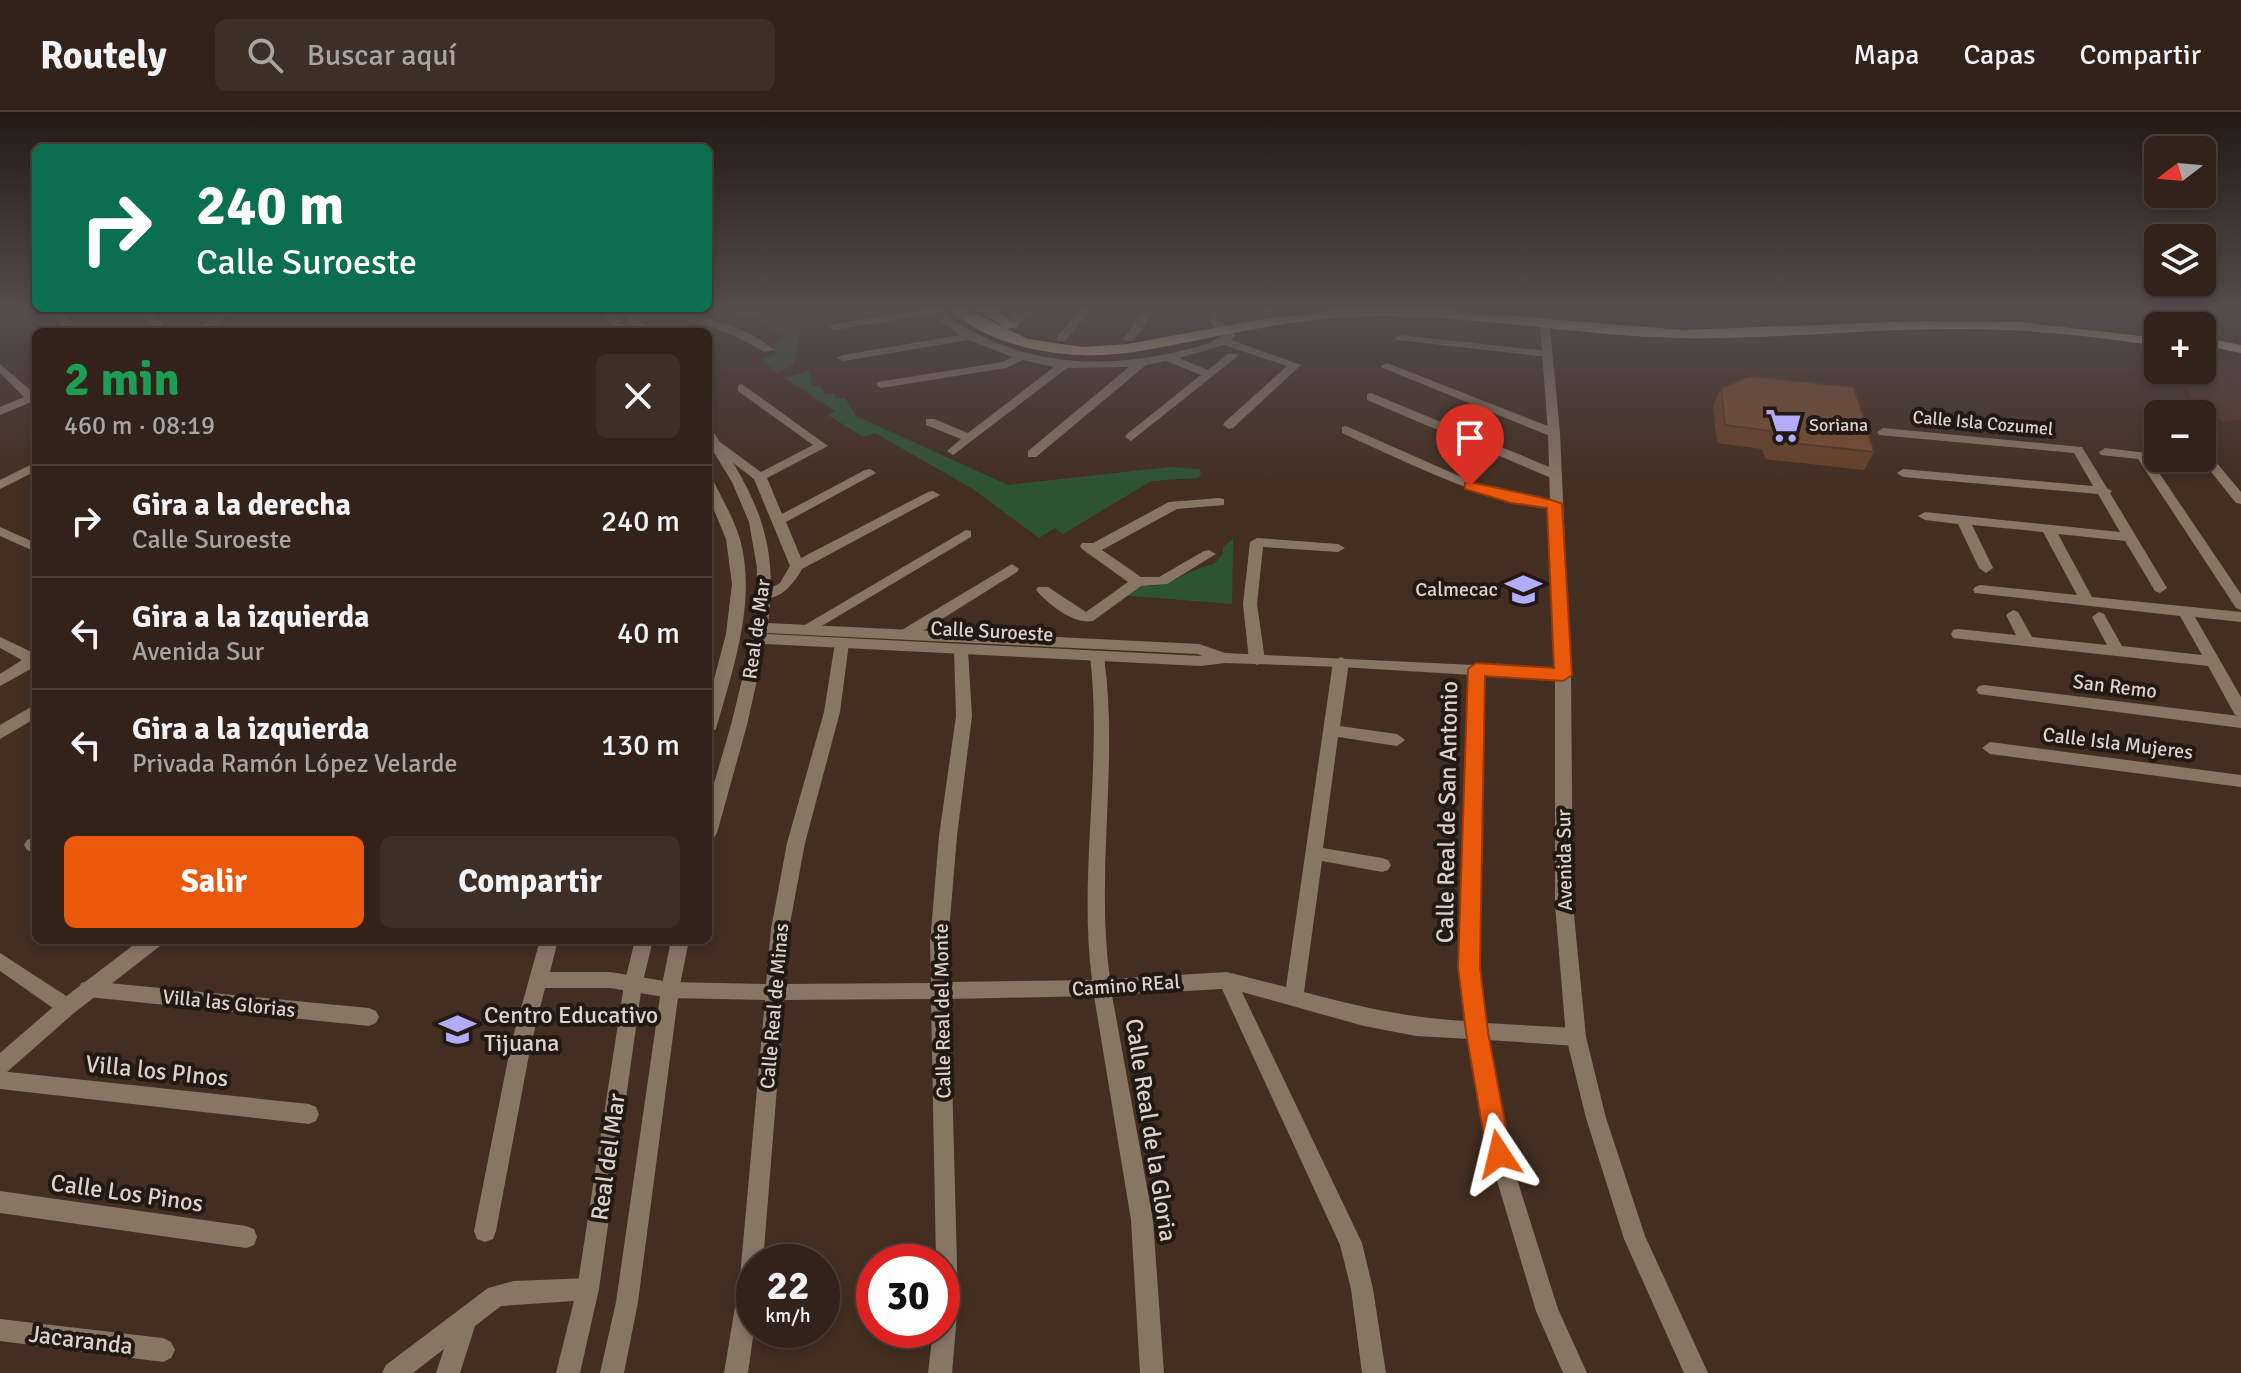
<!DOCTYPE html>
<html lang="es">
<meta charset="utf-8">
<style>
:root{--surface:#322219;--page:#3d2f26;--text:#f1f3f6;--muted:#a8a4a2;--line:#4d3f38;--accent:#ea580c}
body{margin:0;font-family:Signika,sans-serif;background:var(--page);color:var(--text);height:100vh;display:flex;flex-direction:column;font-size:30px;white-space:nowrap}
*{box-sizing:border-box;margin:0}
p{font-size:26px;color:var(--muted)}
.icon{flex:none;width:44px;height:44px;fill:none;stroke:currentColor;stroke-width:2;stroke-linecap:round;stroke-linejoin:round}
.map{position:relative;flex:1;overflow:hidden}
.side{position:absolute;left:32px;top:216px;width:680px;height:616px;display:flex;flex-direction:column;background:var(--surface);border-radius:12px;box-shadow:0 4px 12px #0003,0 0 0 2px var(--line)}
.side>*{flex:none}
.top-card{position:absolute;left:32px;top:32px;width:680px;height:168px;border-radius:12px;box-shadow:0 4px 12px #0003,0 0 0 2px var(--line);background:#0b6e4f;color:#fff;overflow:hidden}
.needle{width:52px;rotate:254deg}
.controls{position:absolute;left:2144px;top:24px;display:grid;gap:16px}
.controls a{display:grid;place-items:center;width:72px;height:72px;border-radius:12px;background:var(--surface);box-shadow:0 4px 12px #0003,0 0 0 2px var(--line);font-size:40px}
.speed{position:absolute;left:736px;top:1132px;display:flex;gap:16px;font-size:40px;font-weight:700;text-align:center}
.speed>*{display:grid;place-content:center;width:104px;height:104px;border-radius:50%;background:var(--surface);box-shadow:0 4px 12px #0003,0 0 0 2px var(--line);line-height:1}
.speed small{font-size:20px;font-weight:400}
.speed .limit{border:12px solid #d22;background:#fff;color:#111}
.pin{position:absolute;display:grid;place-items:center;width:68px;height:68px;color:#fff;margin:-82px -34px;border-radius:50% 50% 50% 0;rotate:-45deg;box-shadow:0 0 8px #0007}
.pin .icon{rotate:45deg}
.me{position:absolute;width:88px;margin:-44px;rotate:350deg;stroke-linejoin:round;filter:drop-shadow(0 0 6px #0008)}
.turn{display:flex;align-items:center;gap:28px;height:168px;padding:0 32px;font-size:36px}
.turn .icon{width:104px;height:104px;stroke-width:2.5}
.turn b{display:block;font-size:56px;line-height:68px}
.round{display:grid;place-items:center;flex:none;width:84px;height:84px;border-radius:12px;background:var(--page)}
.head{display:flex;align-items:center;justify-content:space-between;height:136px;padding:0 32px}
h1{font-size:48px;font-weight:800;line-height:60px;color:#1e9e55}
.button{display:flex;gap:16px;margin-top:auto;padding:16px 32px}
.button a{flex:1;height:92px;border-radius:12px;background:var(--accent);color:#fff;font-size:32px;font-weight:800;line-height:92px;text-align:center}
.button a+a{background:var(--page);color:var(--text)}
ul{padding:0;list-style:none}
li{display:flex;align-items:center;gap:24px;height:112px;padding:0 32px;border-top:2px solid var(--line)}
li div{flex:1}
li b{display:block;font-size:30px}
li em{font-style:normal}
header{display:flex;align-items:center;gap:48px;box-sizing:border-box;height:112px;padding:0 40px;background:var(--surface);border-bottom:2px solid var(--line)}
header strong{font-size:38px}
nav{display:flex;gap:44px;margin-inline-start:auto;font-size:28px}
.search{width:560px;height:72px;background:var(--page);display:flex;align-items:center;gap:20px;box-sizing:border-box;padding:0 28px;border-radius:12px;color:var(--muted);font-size:30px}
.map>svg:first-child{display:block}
.built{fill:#523728}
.green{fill:#2d5432}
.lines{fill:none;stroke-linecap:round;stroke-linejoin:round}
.minor{fill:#887665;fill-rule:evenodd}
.tertiary{fill:#887665;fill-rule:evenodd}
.primary{fill:#ddb795;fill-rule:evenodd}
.wall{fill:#684129}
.building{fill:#794c30;stroke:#553522;stroke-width:2}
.route{fill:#ea580c;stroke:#983908;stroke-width:2}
.labels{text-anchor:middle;stroke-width:8;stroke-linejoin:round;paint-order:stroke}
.far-street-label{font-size:18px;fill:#dfd0c9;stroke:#221913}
.far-poi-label{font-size:18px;fill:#dfd0c9;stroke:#221913;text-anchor:start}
.poi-label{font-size:20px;fill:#dfd0c9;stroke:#221913;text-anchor:end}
.street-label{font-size:20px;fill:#dfd0c9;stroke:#221913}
.near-street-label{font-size:24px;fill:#dfd0c9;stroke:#221913}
.near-poi-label{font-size:24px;fill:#dfd0c9;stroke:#221913;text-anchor:start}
</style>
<header>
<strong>Routely</strong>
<div class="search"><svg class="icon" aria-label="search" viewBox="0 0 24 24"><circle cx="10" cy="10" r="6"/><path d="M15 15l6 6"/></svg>Buscar aquí</div>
<nav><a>Mapa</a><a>Capas</a><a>Compartir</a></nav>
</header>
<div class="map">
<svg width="2241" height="1261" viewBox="0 0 2241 1261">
<rect width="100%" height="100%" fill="#432e21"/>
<path class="built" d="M311 197H496L456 220H297L278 214Z
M2202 243 2241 250V307L2223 310 2190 288 2183 258H2202Z"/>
<path class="green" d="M721 197H784L803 202 794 253 776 261 762 247 777 241 771 233 784 226 760 207Z
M809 259 813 274 820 273 825 282 834 281 837 287 845 286 856 304 1008 373 1170 355 1200 357 1201 363 1198 366 1151 369 1063 422 1055 416 1039 426 973 377 875 321 863 325 828 303 835 299 784 266Z
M1233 427 1232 492 1120 483C1141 468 1144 478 1164 472 1182 466 1195 455 1214 452L1223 442V435Z"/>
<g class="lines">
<path class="minor" d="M49 197H60L79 220H67Z
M138 197H149L169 220H157Z
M925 197H948L942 200C1009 250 1091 259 1171 241 1189 237 1208 234 1223 223L1209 208 1215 205 1231 216 1235 224 1231 228 1301 253 1233 316 1229 317 1223 313 1225 310 1287 254 1224 233 1179 246 1208 258 1229 241 1239 243 1131 329 1125 325 1127 322 1201 263 1166 249 1146 253 1036 345H1028V339L1129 255 1067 256 953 343 947 339 961 327 926 313V307H934L968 321 1054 255 1023 248 1006 256 881 276 877 274V270L1003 250 1012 245 969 228 843 249 837 246 843 243 960 223 931 202 835 218 829 215 835 212Z
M1021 197H1032L1016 216H1008L1006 214Z
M1081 197H1092L1065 229H1057V225Z
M1146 197H1156L1133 229H1125L1123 227Z
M1264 197H1274L1268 202 1264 201Z
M650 200C691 200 742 210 774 238L764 240C739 225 712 212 682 208 668 206 635 212 627 206Z
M1401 223 1547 239 1553 242 1547 245 1397 228 1395 226Z
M1387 251 1558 318 1560 321 1558 324H1550L1383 256 1381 254Z
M0 252 36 283V294L32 293 0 261Z
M742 272 828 334 767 366 782 402 865 358 870 357 876 361 786 410 801 446 928 380 933 379 940 383 802 457C792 474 780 489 759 486L757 483 780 471 790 454 754 367 710 333 712 330H720L761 360 813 333 738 279V273Z
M1371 281 1559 359 1560 362 1554 366 1549 365 1367 288V282Z
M1346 314 1475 371 1512 382 1555 388 1562 392C1533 414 1376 336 1342 321V315Z
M1883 316 2082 335 2107 376 2112 379 2110 381 2167 476 2160 481 2155 479 2125 429 2058 422 2092 485 2241 500V510L2195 505 2241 585V616L1979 582 1976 578 1979 574 1984 573 2239 604 2235 603 2208 554 1953 526 1951 522 1953 518 1958 517 2016 523 2006 503 2013 498 2018 500 2032 525 2107 533 2092 505 2099 500 2104 502 2122 534 2202 543 2180 504 1975 481 1973 478 1975 475 1980 473 2077 483 2043 420 1972 413 1993 456 1986 461 1979 456 1958 412 1925 408 1918 404 1925 400 2120 420 2098 382 1903 365 1897 361 1903 357 2093 374 2074 341 1879 323 1877 320Z
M2105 336 2156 342V348L2151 349 2241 482V498L2236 496 2138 347 2101 343 2099 340Z
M2158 346H2190L2216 350 2241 380V392L2236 391 2208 356 2164 350Z
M36 350V359L0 377V368Z
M1219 386 1224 387V393L1177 397 1102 438 1141 465H1159L1204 439 1209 438 1216 442 1167 472 1141 474 1093 509C1074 513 1048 492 1036 478L1038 475H1048L1086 500 1128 470 1082 437 1080 434 1082 431H1093L1169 390Z
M0 415 36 431V440L0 424Z
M966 418 971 419V425L810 521H800L798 517Z
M1257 426 1338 432 1345 436 1338 440 1263 435 1257 492 1265 548 1257 553 1249 548 1243 492 1250 430Z
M1012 452 1019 457 1017 460 910 527H900L898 523 900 519Z
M0 525 36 542V554L0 574V562L22 548 0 536Z
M842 526 849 531 840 600 805 731 789 817 785 872 931 871 930 831 939 724 956 604 954 538 961 533 968 538 972 604 957 724 948 831 950 870 1092 868C1078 760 1103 652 1090 544L1097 539 1104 544C1119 652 1095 759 1110 867L1227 860 1286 875 1333 550 1341 545 1349 550 1340 614 1397 622 1405 628 1397 634 1338 625 1323 736 1382 746 1388 748 1391 753 1388 758 1382 760 1322 749 1304 880C1359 895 1409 906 1466 909L1460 855 1468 557 1476 552 1481 553 1484 557 1478 855 1485 911 1576 916 1583 919 1586 925 1583 931 1576 934 1488 928 1509 1042 1558 1197 1587 1261H1563L1536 1199 1489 1042 1469 927 1416 924 1364 914 1242 880 1362 1131 1373 1177 1386 1261H1362L1351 1177 1340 1133 1222 877 1112 883 1153 1108 1164 1261H1140L1131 1108 1094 884 950 887 958 1191 952 1261H928L933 1218H942V1150H936L931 887 784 888 763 1150H754V1218L748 1261H724L740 1165 765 888 670 886 610 876H545L531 932 496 1119 493 1127 485 1130 477 1127 474 1119 511 932 540 828H558L550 860H610L670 870 766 872 771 817 787 731 824 600 835 531Z
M1990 630 2241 663V675L1990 642 1982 636Z
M33 726 36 727V742L27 738 24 733 27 728Z
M0 841 74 889 77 895 74 901 67 903 60 901 0 859Z
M88 869 369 896 376 899 379 905 376 911 369 914 88 885 81 883 79 877 81 871Z
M0 959 309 992 316 995 319 1002 316 1009 309 1012 0 977Z
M0 1079 246 1114 254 1117 257 1125 254 1133 246 1136 0 1101Z
M588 1166 596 1169 599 1177 596 1185 588 1188 501 1194 475 1214 460 1261H436L444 1237 413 1261H382L386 1253 488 1176 514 1169Z
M0 1207 163 1226 171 1230 175 1238 171 1246 163 1250 0 1229Z"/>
<path class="tertiary" d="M235 197H248L201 220H186Z
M597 197H608L630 220H618Z
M619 197H630L650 220H638Z
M1540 212 1550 214 1560 321 1571 563 1573 793 1586 925 1606 1006 1645 1124 1708 1261H1684L1624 1127 1586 1006 1566 925 1555 793V568L1341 555 1225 551 1201 554 765 532 747 613 717 721 714 726 708 728V692L731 613 751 531 756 492 757 456 749 410 732 370 708 331V317L712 318C757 385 779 430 768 511L1199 532 1225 541 1555 557 1548 321ZM767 521 1198 542 1202 544 767 522Z
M36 280V288L0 303V295Z
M708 366 714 370C723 389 734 407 740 427 757 489 733 557 716 617L708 623V590L726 522 732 472 726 427 708 384Z
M36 592V606L0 627V613Z
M140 828H163L160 834 74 901 7 960 0 963V941L60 889Z
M635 828H653L642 873 599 1177 580 1261H556L577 1177 624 873Z
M671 828H689L679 878 638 1190 624 1261H600L616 1190 661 878Z"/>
<path class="primary" d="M950 197H966L1028 227 1082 235 1128 232 1263 207 1352 197H1427L1683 218 1921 209 2020 210 2158 226V234C2093 224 2028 217 1962 217 1868 216 1774 228 1680 226 1569 224 1459 199 1348 205 1299 208 1251 217 1203 227 1163 235 1122 245 1081 243 1038 242 981 228 950 197Z
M977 197H993L1019 214 1007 217Z
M2202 225 2241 233V241L2202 233Z"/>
</g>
<path class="wall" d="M1721 276 1874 340 1864 358 1765 347 1762 337 1717 331 1713 294Z"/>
<path class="building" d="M1750 264 1854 275 1874 340 1774 329 1770 319 1725 313 1721 276Z"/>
<linearGradient id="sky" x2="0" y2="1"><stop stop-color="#251912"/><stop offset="0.53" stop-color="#554c4e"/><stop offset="1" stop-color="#554c4e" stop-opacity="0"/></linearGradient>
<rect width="2241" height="373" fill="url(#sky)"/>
<path class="route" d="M1470 370C1486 374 1556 387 1562 392L1572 563 1563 569 1485 564 1480 855 1488 920 1511 1042 1508 1051 1499 1054 1491 1051 1487 1042 1466 920 1458 855 1468 557 1476 551 1554 556 1547 396 1511 391 1465 377V371Z"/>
<defs>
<symbol id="supermarket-bare" viewBox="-9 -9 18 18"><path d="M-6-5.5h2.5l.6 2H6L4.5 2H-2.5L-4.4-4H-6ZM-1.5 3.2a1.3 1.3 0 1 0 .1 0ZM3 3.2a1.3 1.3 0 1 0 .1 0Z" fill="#b3adf9" stroke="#221913" stroke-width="2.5" paint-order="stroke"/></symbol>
<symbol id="school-bare" viewBox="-9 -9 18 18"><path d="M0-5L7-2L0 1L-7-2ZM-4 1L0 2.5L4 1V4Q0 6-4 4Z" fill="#b3adf9" stroke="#221913" stroke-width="2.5" paint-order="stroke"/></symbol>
</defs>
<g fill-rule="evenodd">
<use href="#supermarket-bare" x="1758" y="288" width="51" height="51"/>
<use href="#school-bare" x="1498" y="452" width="51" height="51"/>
<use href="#school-bare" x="432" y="892" width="51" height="51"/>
</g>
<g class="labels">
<g class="far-street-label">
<text transform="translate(1983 311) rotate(5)" y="6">Calle Isla Cozumel</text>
</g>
<g class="far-poi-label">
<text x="1809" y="319">Soriana</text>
</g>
<g class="poi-label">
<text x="1498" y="484">Calmecac</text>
</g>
<g class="street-label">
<text transform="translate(756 517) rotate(-82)" y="7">Real de Mar</text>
<text transform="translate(992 519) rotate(3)" y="7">Calle Suroeste</text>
<text transform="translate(2115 574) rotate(7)" y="7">San Remo</text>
<text transform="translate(2118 631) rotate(7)" y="7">Calle Isla Mujeres</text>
<text transform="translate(1564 748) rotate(-91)" y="7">Avenida Sur</text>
<text transform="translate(1126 873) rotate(-4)" y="7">Camino REal</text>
<text transform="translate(229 891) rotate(6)" y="7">Villa las Glorias</text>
<text transform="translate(774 894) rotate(-85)" y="7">Calle Real de Minas</text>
<text transform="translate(942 899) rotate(-91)" y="7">Calle Real del Monte</text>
</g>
<g class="near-street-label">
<text transform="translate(1447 700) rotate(-89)" y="8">Calle Real de San Antonio</text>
<text transform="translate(157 959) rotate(6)" y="8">Villa los PInos</text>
<text transform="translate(1151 1018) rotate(81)" y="8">Calle Real de la Gloria</text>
<text transform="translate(608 1045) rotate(-82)" y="8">Real del Mar</text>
<text transform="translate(127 1081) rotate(8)" y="8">Calle Los Pinos</text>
<text transform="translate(81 1228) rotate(7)" y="8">Jacaranda</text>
</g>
<g class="near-poi-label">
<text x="484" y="911">Centro Educativo<tspan x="484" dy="28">Tijuana</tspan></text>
</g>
</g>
</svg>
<div class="controls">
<a><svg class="needle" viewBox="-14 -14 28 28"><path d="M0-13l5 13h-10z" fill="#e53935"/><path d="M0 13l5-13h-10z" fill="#a8a4a2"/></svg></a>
<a><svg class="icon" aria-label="layers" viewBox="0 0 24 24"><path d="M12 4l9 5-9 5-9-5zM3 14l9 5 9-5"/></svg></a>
<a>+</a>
<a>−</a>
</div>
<div class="speed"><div>22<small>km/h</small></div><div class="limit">30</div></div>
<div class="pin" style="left:1470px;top:374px;background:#d93025"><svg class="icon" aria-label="arrive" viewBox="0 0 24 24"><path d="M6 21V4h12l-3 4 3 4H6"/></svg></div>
<svg class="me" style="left:1499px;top:1042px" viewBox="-20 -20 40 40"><path d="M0-17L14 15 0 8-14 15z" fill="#ea580c" stroke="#fff" stroke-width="4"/></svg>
<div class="top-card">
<div class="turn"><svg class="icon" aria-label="right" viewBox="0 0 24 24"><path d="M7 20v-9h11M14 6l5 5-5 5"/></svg><div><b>240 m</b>Calle Suroeste</div></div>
</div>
<section class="side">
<div class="head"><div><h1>2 min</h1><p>460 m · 08:19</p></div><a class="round"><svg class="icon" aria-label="close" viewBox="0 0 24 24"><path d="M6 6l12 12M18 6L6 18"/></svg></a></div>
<ul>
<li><svg class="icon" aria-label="right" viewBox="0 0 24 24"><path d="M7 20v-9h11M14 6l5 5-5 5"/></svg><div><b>Gira a la derecha</b><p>Calle Suroeste</p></div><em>240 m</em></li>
<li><svg class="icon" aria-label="left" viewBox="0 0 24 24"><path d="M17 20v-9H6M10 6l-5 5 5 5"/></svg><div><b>Gira a la izquierda</b><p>Avenida Sur</p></div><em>40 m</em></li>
<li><svg class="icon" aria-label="left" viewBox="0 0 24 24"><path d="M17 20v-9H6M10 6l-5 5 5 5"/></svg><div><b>Gira a la izquierda</b><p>Privada Ramón López Velarde</p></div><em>130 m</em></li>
</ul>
<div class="button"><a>Salir</a><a>Compartir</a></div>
</section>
</div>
